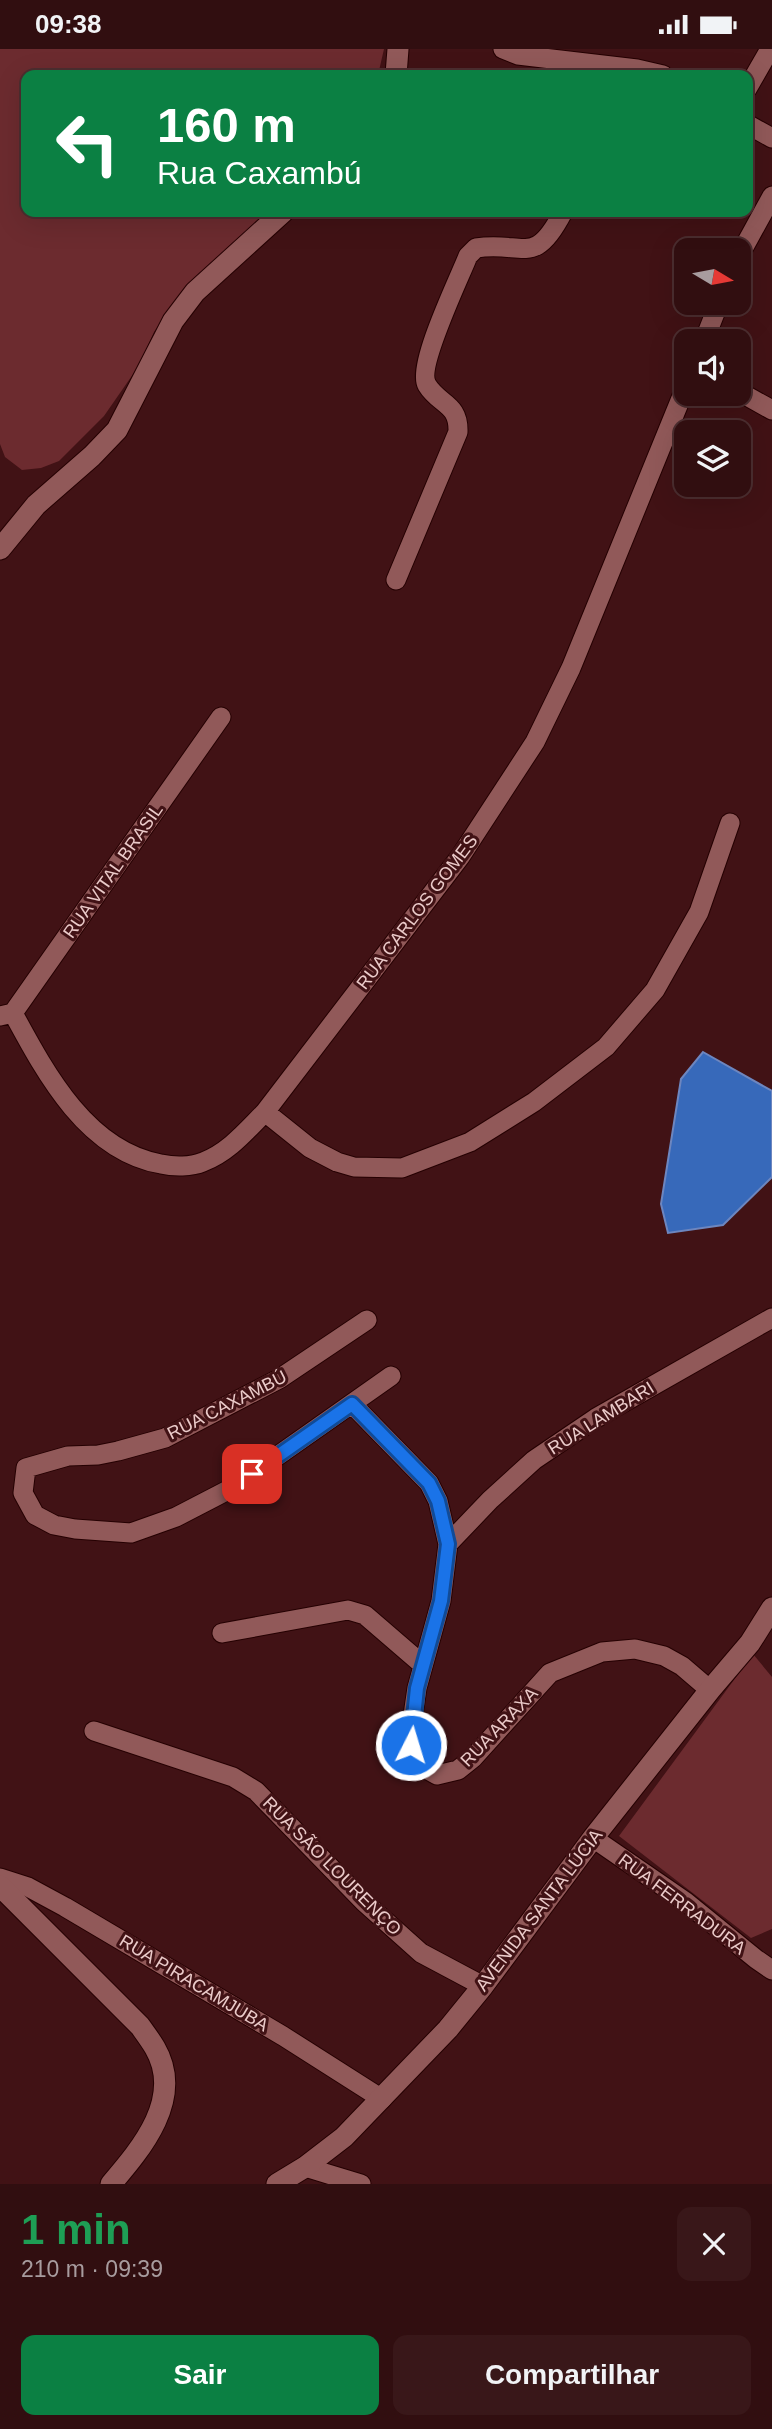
<!DOCTYPE html>
<html lang="pt">
<meta charset="utf-8">
<style>
:root{--surface:#310e10;--page:#391719;--text:#f1f3f6;--muted:#a89c9f;--line:#4c2e30;--accent:#0b8043}
body{margin:0;font-family:Helvetica,sans-serif;background:var(--page);color:var(--text);height:100vh;display:flex;flex-direction:column;font-size:26px;white-space:nowrap}
*{box-sizing:border-box;margin:0}
p{font-size:23px;color:var(--muted)}
.icon{flex:none;width:38px;height:38px;fill:none;stroke:currentColor;stroke-width:2;stroke-linecap:round;stroke-linejoin:round}
.map{position:relative;height:2135px;overflow:hidden}
.sheet{display:flex;flex-direction:column;background:var(--surface);flex:1}
.sheet>*{flex:none}
.top-card{position:absolute;left:21px;top:21px;width:732px;height:147px;border-radius:14px;box-shadow:0 7px 28px #0002,0 0 0 2px var(--line);background:#0b8043;color:#fff;overflow:hidden}
.needle{width:46px;rotate:100deg}
.fabs{position:absolute;left:674px;top:189px;display:grid;gap:14px}
.fabs a{display:grid;place-items:center;width:77px;height:77px;border-radius:14px;background:var(--surface);box-shadow:0 7px 28px #0002,0 0 0 2px var(--line);font-size:35px}
.pin{position:absolute;display:grid;place-items:center;width:60px;height:60px;color:#fff;margin:-30px;border-radius:14px;box-shadow:0 4px 10px #0006}
.me{position:absolute;width:77px;margin:-38px;rotate:5deg;stroke-linejoin:round;filter:drop-shadow(0 0 5px #0008)}
.turn{display:flex;align-items:center;gap:24px;height:147px;padding:0 21px;font-size:32px}
.turn .icon{width:91px;height:91px;stroke-width:2.5}
.turn b{display:block;font-size:49px;line-height:60px}
.round{display:grid;place-items:center;flex:none;width:74px;height:74px;border-radius:14px;background:var(--page)}
.head{display:flex;align-items:center;justify-content:space-between;height:119px;padding:0 21px}
h1{font-size:42px;font-weight:700;line-height:52px;color:#1e9e55}
.button{display:flex;gap:14px;margin-top:auto;padding:14px 21px}
.button a{flex:1;height:80px;border-radius:14px;background:var(--accent);color:#fff;font-size:28px;font-weight:700;line-height:80px;text-align:center}
.button a+a{background:var(--page);color:var(--text)}
.status{display:flex;justify-content:space-between;align-items:center;height:49px;padding:0 35px;background:var(--surface);direction:ltr}
.status svg{height:19px;fill:currentColor}
.map>svg:first-child{display:block}
.green{fill:#6c2b2f}
.water{fill:#3769ba;stroke:#6d86bf;stroke-width:2}
.lines{fill:none;stroke-linecap:round;stroke-linejoin:round}
.street-casing{stroke:#250002;stroke-width:21}
.secondary-casing{stroke:#250002;stroke-width:23}
.street{stroke:#915959;stroke-width:19}
.secondary{stroke:#915959;stroke-width:21}
.route-casing{stroke:#114b97;stroke-width:18}
.route{stroke:#1a73e8;stroke-width:12}
.labels{text-anchor:middle;stroke-width:6;stroke-linejoin:round;paint-order:stroke}
.street-label{font-size:18px;fill:#ebcbca;stroke:#411215}
</style>
<div class="status"><b>09:38</b><svg viewBox="0 0 49 12"><path d="M0 12V9h3v3zM5 12V6h3v6zM10 12V3h3v9zM15 12V0h3v12zM26 1h20v11H26zM47 4h2v5h-2z"/></svg></div>
<div class="map">
<svg width="772" height="2135" viewBox="0 0 772 2135">
<rect width="100%" height="100%" fill="#411215"/>
<path class="green" d="M0 0H384L378 26H26V163H265L256 176 171 258 154 283 138 318 104 367 59 412 41 419 22 421 5 408 0 395Z
M753 1605 772 1628V1880L751 1889 619 1787Z"/>
<path class="water" d="M703 1003 772 1042V1128L723 1176 668 1184 661 1155 681 1030Z"/>
<g class="lines">
<defs>
<path id="street" d="M503 0 518 6 637 20 663 26
M747 40 770 0
M747 75 772 89
M738 209 772 147
M704 292 719 254
M738 342 772 361
M396 531 458 383C459 354 439 356 427 336 416 318 459 230 468 207L476 199C525 192 534 219 563 163
M13 964C46 1025 87 1102 161 1115 174 1118 191 1118 203 1113 229 1103 246 1082 265 1063L460 808 535 693 571 619 686 337
M0 967 13 964 221 668
M265 1063 310 1099 337 1113 354 1118 402 1119 470 1093 534 1053 606 998 655 941 699 863 730 774
M367 1271 279 1330 165 1389 118 1402 98 1406 68 1407 26 1419 23 1444 35 1466 54 1476 75 1480 131 1484 176 1468 232 1439 391 1327
M352 1355 429 1434 438 1452 448 1495 441 1552 417 1639 411 1680V1696L416 1710 428 1721 437 1726 458 1721 473 1709 550 1624 602 1603 635 1600 664 1607 682 1617 710 1641
M448 1495 490 1451 534 1411 596 1369 772 1269
M222 1584 348 1561 365 1566 423 1616
M94 1682 233 1728 256 1742 364 1853 421 1904 483 1937
M593 1789 686 1853 756 1910 772 1921
M0 1829 28 1838 65 1858 283 1987 382 2050
M305 2118 361 2135"/>
<path id="secondary" d="M396 26 398 0
M0 500 36 456 92 407 117 381 173 272 195 243 283 163
M0 1837 140 1977C145 1984 151 1992 155 1999 184 2049 142 2099 111 2135
M277 2135 305 2118 344 2088 448 1980 483 1937 593 1789 710 1641 750 1594 772 1559"/>
</defs>
<use href="#street" class="street-casing"/>
<use href="#secondary" class="secondary-casing"/>
<use href="#street" class="street"/>
<use href="#secondary" class="secondary"/>
</g>
<g class="lines">
<defs>
<path id="route" d="M252 1425 352 1355 429 1434 438 1452 448 1495 441 1552 417 1639 411 1696"/>
</defs>
<use href="#route" class="route-casing"/>
<use href="#route" class="route"/>
</g>
<g class="labels">
<g class="street-label">
<text transform="translate(113 822) rotate(-55)" y="6">RUA VITAL BRASIL</text>
<text transform="translate(417 863) rotate(-53)" y="6">RUA CARLOS GOMES</text>
<text transform="translate(227 1356) rotate(-27)" y="6">RUA CAXAMBÚ</text>
<text transform="translate(601 1369) rotate(-32)" y="6">RUA LAMBARI</text>
<text transform="translate(499 1678) rotate(-46)" y="6">RUA ARAXA</text>
<text transform="translate(332 1817) rotate(45)" y="6">RUA SÃO LOURENÇO</text>
<text transform="translate(682 1855) rotate(37)" y="6">RUA FERRADURA</text>
<text transform="translate(539 1861) rotate(-53)" y="6">AVENIDA SANTA LÚCIA</text>
<text transform="translate(194 1934) rotate(31)" y="6">RUA PIRACAMJUBA</text>
</g>
</g>
</svg>
<div class="fabs">
<a><svg class="needle" viewBox="-14 -14 28 28"><path d="M0-13l5 13h-10z" fill="#e53935"/><path d="M0 13l5-13h-10z" fill="#a89c9f"/></svg></a>
<a><svg class="icon" aria-label="sound" viewBox="0 0 24 24"><path d="M4 9h4l5-4v14l-5-4H4zM17 9q2 3 0 6"/></svg></a>
<a><svg class="icon" aria-label="layers" viewBox="0 0 24 24"><path d="M12 4l9 5-9 5-9-5zM3 14l9 5 9-5"/></svg></a>
</div>
<div class="pin" style="left:252px;top:1425px;background:#d93025"><svg class="icon" aria-label="arrive" viewBox="0 0 24 24"><path d="M6 21V4h12l-3 4 3 4H6"/></svg></div>
<svg class="me" style="left:411px;top:1696px" viewBox="-20 -20 40 40"><circle r="17" fill="#1a73e8" stroke="#fff" stroke-width="3"/><path d="M0-11L8 9 0 5-8 9z" fill="#fff"/></svg>
<div class="top-card">
<div class="turn"><svg class="icon" aria-label="left" viewBox="0 0 24 24"><path d="M17 20v-9H6M10 6l-5 5 5 5"/></svg><div><b>160 m</b>Rua Caxambú</div></div>
</div>
</div>
<section class="sheet">
<div class="head"><div><h1>1 min</h1><p>210 m · 09:39</p></div><a class="round"><svg class="icon" aria-label="close" viewBox="0 0 24 24"><path d="M6 6l12 12M18 6L6 18"/></svg></a></div>
<div class="button"><a>Sair</a><a>Compartilhar</a></div>
</section>
